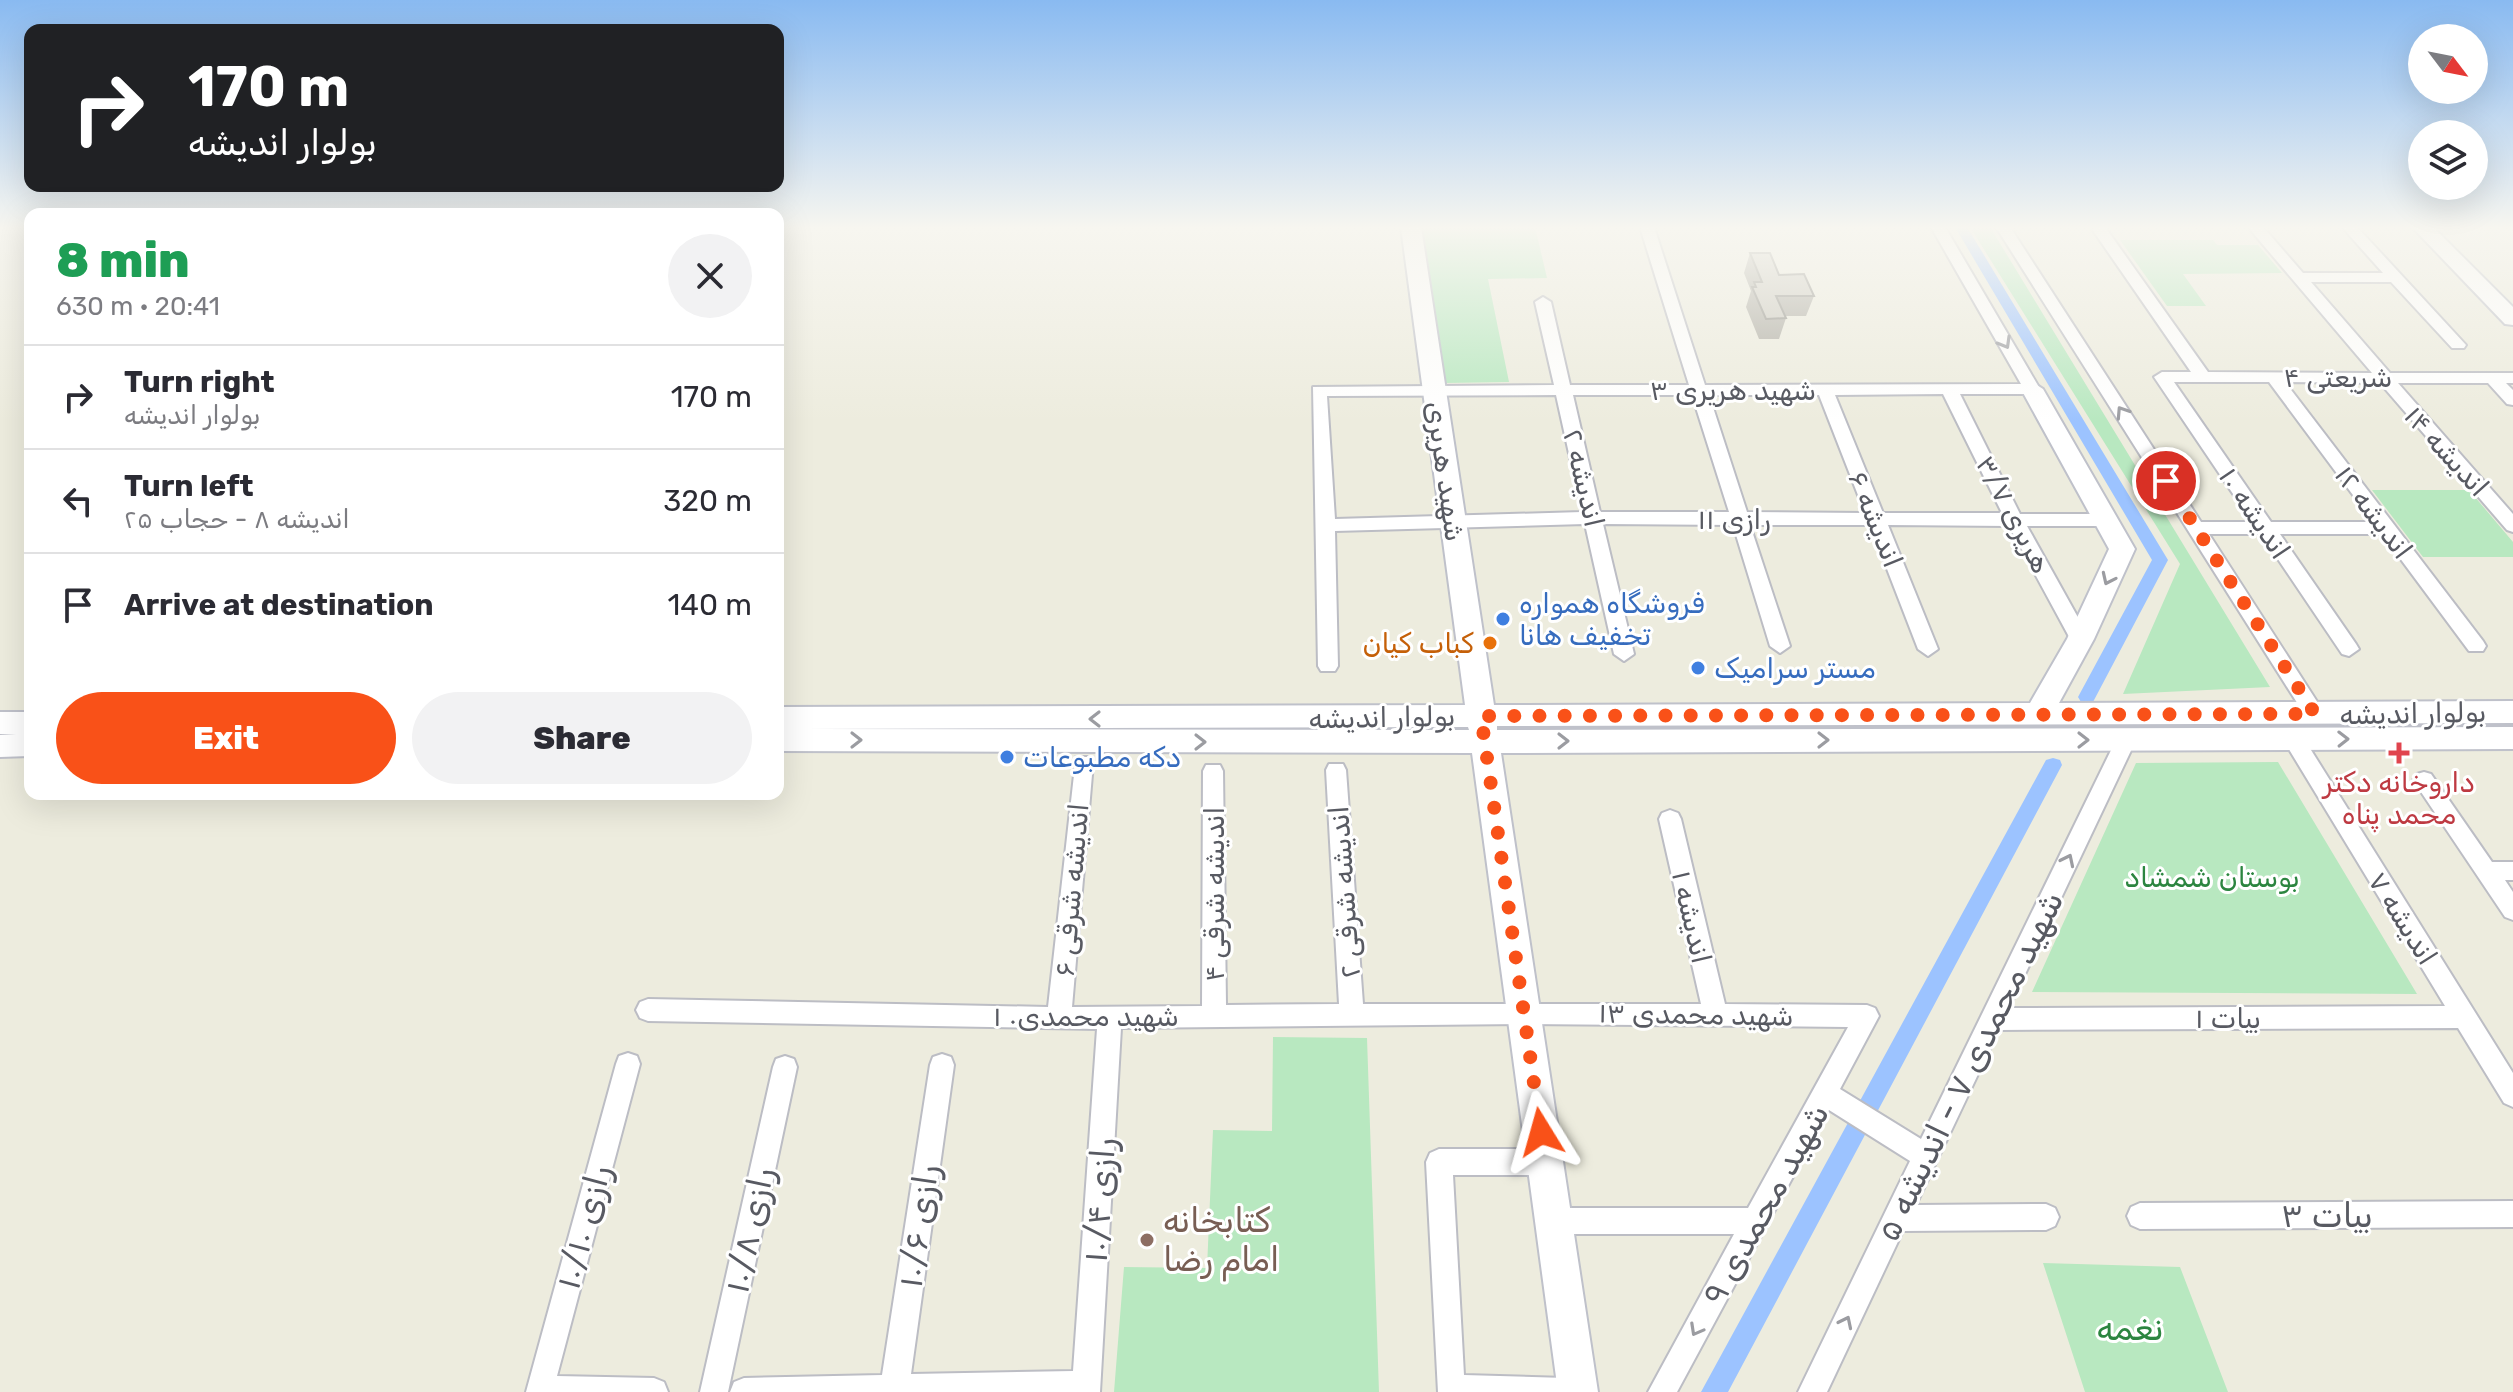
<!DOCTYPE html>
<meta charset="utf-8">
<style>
:root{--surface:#fff;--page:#f2f2f3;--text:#2b2b33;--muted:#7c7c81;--line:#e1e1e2;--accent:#f95118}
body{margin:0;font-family:Rubik,Vazirmatn,sans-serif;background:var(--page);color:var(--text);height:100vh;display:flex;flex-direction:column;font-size:30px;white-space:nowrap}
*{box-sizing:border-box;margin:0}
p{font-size:26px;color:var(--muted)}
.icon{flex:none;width:44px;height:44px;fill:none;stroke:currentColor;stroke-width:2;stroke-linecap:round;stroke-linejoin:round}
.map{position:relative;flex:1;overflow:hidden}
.side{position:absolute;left:24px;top:208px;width:760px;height:592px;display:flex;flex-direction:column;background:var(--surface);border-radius:16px;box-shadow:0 8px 32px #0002}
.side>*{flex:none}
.hud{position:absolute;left:24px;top:24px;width:760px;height:168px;border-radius:16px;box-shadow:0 8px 32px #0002;background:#202124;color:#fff;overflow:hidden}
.needle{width:52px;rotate:122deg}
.fabs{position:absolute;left:2408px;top:24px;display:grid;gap:16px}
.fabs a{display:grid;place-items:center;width:80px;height:80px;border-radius:50%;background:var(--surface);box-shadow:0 8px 32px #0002;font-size:40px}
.pin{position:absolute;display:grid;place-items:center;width:68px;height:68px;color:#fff;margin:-34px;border:4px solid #fff;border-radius:50%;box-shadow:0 2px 8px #0007}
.me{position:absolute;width:88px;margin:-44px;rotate:352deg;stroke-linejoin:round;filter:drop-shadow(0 0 6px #0008)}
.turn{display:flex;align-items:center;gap:28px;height:168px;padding:0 32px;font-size:36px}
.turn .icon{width:104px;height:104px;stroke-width:2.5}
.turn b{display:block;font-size:56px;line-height:68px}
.round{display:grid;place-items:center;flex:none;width:84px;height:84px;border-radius:42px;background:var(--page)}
.headline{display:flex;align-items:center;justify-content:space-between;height:136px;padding:0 32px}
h1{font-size:48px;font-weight:800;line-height:60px;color:#1e9e55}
.cta{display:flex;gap:16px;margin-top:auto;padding:16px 32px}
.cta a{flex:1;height:92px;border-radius:48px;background:var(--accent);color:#fff;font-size:32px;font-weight:800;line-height:92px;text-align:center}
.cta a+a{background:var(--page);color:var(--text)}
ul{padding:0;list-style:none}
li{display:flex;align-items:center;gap:24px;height:104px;padding:0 32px;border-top:2px solid var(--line)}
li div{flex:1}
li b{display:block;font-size:30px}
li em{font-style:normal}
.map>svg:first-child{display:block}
.green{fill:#b8e8c0}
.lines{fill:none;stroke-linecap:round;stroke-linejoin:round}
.canal{fill:#9cc3ff;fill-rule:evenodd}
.street-casing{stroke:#bcbdc4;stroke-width:4}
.secondary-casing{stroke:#bfc1ca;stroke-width:4}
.street{fill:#fff;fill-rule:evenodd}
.secondary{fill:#fff;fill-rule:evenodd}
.wall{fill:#aeaca3}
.building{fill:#cac8be;stroke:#8d8c85;stroke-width:2}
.oneway{stroke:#9b9ca1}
.route{stroke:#f95118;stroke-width:14;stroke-dasharray:0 25.2}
.shop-dot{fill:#3f7fe0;stroke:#fff;stroke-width:3}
.food-dot{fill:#e8710a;stroke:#fff;stroke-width:3}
.health-dot{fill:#e0444e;stroke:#fff;stroke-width:3}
.education-dot{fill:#8d6e63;stroke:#fff;stroke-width:3}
.labels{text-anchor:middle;stroke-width:6;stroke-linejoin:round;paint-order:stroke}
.street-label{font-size:28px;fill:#585a62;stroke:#fff}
.shop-label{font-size:28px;fill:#366cbe;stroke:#fff;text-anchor:start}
.food-label{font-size:28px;fill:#c56008;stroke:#fff;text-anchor:end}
.health-label{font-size:28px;fill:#be3a42;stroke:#fff}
.park-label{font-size:28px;fill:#2c8540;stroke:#fff}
.near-street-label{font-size:34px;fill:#585a62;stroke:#fff}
.near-education-label{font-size:34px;fill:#785e54;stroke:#fff;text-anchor:start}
.near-park-label{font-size:34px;fill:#2c8540;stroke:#fff}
</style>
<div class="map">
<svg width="2513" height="1392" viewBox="0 0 2513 1392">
<rect width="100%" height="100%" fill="#edecde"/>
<path class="green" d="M1421 227H1535L1547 278 1488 279 1509 382 1445 383Z
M1970 227H1990L2270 687 2123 694 2180 564Z
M2120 240H2213L2217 245H2258L2282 273 2183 274 2206 306H2167Z
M2372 490H2469L2513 542V557H2423Z
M2278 762 2417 994 2032 992 2136 763Z
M1273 1037 1367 1038 1379 1392H1114L1124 1267 1207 1268 1213 1130 1272 1131Z
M2043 1263 2180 1267 2228 1392H2085Z"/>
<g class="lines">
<path class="canal" d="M1955 227H1967L2168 560 2093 702H2081L2078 697 2152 560Z
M2053 758 2060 760 2062 765 1728 1392H1701L2046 760Z"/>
<defs>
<path id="street" d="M1640 227H1654L1705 385 2021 384 1931 227H1945L2040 389 2032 394H1960L2020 514H2106L2115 520 2106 526H2027L2090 639 2087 644H2073L2009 526 1888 525 1938 649 1928 656 1918 649 1870 525H1750L1790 646 1780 653 1770 646 1733 525 1603 524 1634 654 1624 661 1614 654 1585 524 1335 531 1338 666 1335 671H1321L1318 666 1313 387 1554 385 1535 302 1543 297 1551 302 1570 385H1689ZM1943 394 2002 513H1883L1835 395ZM1556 395 1582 512 1335 519 1327 396ZM1573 395H1692L1729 512H1600ZM1709 395H1819L1865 513 1747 512Z
M1996 227H2010L2201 522H2252L2154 377 2162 372H2191L2092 229 2105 227 2208 372 2372 373 2248 227H2263L2303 273H2383L2342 227H2357L2466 345 2464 348H2452L2391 282H2311L2390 373H2513V383H2506L2513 390V405L2507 404 2488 383H2398L2513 514V532L2507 530 2380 383 2285 382 2483 641 2486 646 2483 651H2469L2382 534H2280L2356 644 2359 649 2349 656 2342 654 2261 534H2209L2325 714 2322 720H2308ZM2174 382H2269L2373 522H2271Z
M2126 732 2133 734 2136 740 2009 1008 2445 1006 2287 746 2284 740 2287 734H2301L2513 1073V1107L2504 1103 2458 1028 1999 1030 1916 1205 2046 1204 2055 1208 2059 1217 2055 1226 2046 1230 1903 1231 1827 1392H1798L1910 1161 1829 1110 1677 1392H1648L1734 1234H1554L1545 1230 1541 1221 1545 1212 1554 1208H1748L1848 1027 1524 1024 1121 1028 1100 1392H730L734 1382 744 1378 882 1375 930 1065 933 1057 942 1054 951 1057 954 1065 911 1374 1073 1371 1097 1029 648 1021 640 1018 636 1010 640 1002 648 999 1048 1007 1076 757H1090L1093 763 1072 1007 1202 1006 1203 771 1206 765H1220L1223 771 1226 1005 1339 1004 1326 770 1329 764H1343L1346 770 1363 1004H1701L1659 819 1662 813 1670 810 1678 813 1681 819 1725 1004 1867 1005 1875 1008 1879 1016 1840 1089 1921 1139 2116 740 2119 734Z
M2424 772 2431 774 2492 862H2513V880H2505L2513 892V920L2505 917 2417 786 2413 780 2417 774Z
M628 1053 637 1056 640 1064 557 1376 654 1378 664 1382 668 1392H526L616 1064 619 1056Z
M785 1056 794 1059 797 1067 728 1392H700L773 1067 776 1059Z
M1439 1149H1545L1554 1153 1558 1162 1554 1171 1545 1175H1453L1464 1375 1566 1378 1576 1382 1580 1392H1438L1426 1162 1430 1153Z
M2513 1201V1227L2140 1229 2131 1225 2127 1216 2131 1207 2140 1203Z"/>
<path id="secondary" d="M1401 227H1421L1494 705 2030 703 2067 639 2109 549 2021 389 2032 382 2043 389 2135 549 2094 639 2059 703 2513 701V723L1497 726V730L2513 727V749L1501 753 1598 1392H1558L1472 753 778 751V707L1465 705ZM1468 727 1469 730 802 729Z
M2412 227H2433L2513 307V325L2505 324Z
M0 712H30V756L0 757V735L16 734H0Z"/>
</defs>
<use href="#street" class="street-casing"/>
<use href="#secondary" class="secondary-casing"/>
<use href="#street" class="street"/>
<use href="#secondary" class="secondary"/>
</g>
<path class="wall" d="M1750 253 1779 275 1814 296 1806 316H1785L1786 318 1779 339H1759L1746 307 1751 291 1744 273Z"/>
<path class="building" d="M1750 253H1770L1779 275 1804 274 1814 296H1776L1786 318 1766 319 1752 287H1756L1754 282H1762Z"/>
<defs><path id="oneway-chevron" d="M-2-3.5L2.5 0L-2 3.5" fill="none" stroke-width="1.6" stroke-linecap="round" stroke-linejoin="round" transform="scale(2)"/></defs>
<g class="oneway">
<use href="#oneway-chevron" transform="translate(2005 343) rotate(60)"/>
<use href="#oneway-chevron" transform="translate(2122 412) rotate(-123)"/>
<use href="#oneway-chevron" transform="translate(2108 579) rotate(115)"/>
<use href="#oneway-chevron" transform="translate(1095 719) rotate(-180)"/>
<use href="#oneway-chevron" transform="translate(2343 739) rotate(-1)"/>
<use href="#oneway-chevron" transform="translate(856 740)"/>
<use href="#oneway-chevron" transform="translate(1823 740)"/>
<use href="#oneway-chevron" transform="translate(2083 740)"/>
<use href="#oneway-chevron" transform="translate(1563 741)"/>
<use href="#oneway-chevron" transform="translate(1200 742)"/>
<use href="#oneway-chevron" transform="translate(2068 860) rotate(-64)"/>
<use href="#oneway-chevron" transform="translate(1846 1322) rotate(-64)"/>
<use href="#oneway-chevron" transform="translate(1696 1330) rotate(119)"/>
</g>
<linearGradient id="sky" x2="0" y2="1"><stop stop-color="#89baf1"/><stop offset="0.54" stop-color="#f7f6f0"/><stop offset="1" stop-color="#f7f6f0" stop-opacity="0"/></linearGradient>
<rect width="2513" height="422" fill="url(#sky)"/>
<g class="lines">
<path class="route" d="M1541 1132 1481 716 2315 714 2166 481"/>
</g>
<g class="shop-dot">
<circle cx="1503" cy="619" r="8"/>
<circle cx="1698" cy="668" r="8"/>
<circle cx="1007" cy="757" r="8"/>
</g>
<circle class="food-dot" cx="1490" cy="643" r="8"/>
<path class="health-dot" d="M2395 741h8v8h8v8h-8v8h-8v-8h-8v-8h8z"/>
<circle class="education-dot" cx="1147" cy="1240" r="8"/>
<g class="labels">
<g class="street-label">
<text x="2338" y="387">شریعتی ۴</text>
<text x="1733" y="400">شهید هریری ۳</text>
<text transform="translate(2447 451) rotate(48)" y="10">اندیشه ۱۴</text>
<text transform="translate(1446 471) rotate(82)" y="10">شهید هریری</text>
<text transform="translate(1584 478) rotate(77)" y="10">اندیشه ۲</text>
<text transform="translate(2374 512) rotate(53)" y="10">اندیشه ۱۲</text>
<text transform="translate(2255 513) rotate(56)" y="10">اندیشه ۱۰</text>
<text transform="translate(2014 514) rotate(62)" y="10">هریری ۳/۷</text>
<text x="1734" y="529">رازی ۱۱</text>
<text transform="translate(1876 519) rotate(68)" y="10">اندیشه ۶</text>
<text transform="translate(2413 713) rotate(-1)" y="10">بولوار اندیشه</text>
<text transform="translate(1382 717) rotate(-1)" y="10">بولوار اندیشه</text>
<text transform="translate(1071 890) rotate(-85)" y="10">اندیشه شرقی ۶</text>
<text transform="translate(1344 892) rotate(-94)" y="10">اندیشه شرقی ۲</text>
<text transform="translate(1214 894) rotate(-90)" y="10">اندیشه شرقی ۴</text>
<text transform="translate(1692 917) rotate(77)" y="10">اندیشه ۱</text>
<text transform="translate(2403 918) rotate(58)" y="10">اندیشه ۷</text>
<text transform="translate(1696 1014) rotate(1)" y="10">شهید محمدی ۱۳</text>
<text x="1086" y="1026">شهید محمدی۰ ۱</text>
<text x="2228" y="1028">بیات ۱</text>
</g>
<g class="shop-label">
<text x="1519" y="613">فروشگاه همواره<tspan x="1519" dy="32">تخفیف هانا</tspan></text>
<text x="1714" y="678">مستر سرامیک</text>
<text x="1023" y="767">دکه مطبوعات</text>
</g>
<g class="food-label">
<text x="1474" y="653">کباب کیان</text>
</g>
<g class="health-label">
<text x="2399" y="792">داروخانه دکتر<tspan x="2399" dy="32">محمد پناه</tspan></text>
</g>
<g class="park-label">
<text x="2212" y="887">بوستان شمشاد</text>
</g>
<g class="near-street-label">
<text transform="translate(1969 1066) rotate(-64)" y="12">شهید محمدی ۷ - اندیشه ۵</text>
<text transform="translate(1099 1200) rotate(-86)" y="12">رازی ۱۰/۴</text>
<text transform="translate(1765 1204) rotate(-61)" y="12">شهید محمدی ۹</text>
<text x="2327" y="1227">بیات ۳</text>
<text transform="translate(918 1226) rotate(-82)" y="12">رازی ۱۰/۶</text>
<text transform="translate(583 1227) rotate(-75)" y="12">رازی ۱۰/۱۰</text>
<text transform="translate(749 1230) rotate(-78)" y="12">رازی ۱۰/۸</text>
</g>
<g class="near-education-label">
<text x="1163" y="1232">کتابخانه<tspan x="1163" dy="39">امام رضا</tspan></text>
</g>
<g class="near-park-label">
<text x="2130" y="1340">نغمه</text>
</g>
</g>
</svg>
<div class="fabs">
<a><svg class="needle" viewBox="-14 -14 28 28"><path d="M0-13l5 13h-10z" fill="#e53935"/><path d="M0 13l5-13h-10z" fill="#7c7c81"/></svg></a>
<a><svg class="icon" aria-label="layers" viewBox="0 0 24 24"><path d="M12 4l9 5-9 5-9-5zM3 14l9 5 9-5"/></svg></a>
</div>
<div class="pin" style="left:2166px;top:481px;background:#d93025"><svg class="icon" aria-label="arrive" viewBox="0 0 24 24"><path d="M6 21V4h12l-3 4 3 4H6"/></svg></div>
<svg class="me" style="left:1541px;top:1132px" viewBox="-20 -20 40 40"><path d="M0-17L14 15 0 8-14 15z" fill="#f95118" stroke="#fff" stroke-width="4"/></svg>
<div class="hud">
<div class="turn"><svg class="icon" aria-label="right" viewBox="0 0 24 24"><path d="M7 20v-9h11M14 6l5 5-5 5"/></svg><div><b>170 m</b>بولوار اندیشه</div></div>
</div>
<section class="side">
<div class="headline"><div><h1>8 min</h1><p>630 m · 20:41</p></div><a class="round"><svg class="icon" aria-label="close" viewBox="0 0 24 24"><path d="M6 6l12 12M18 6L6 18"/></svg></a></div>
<ul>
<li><svg class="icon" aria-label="right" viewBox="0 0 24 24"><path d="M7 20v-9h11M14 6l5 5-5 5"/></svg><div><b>Turn right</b><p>بولوار اندیشه</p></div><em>170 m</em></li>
<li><svg class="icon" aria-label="left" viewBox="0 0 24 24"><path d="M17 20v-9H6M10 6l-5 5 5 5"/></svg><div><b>Turn left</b><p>اندیشه ۸ - حجاب ۲۵</p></div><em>320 m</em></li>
<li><svg class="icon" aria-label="arrive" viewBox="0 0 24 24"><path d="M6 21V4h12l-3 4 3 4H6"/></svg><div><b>Arrive at destination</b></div><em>140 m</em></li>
</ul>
<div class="cta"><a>Exit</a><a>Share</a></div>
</section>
</div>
